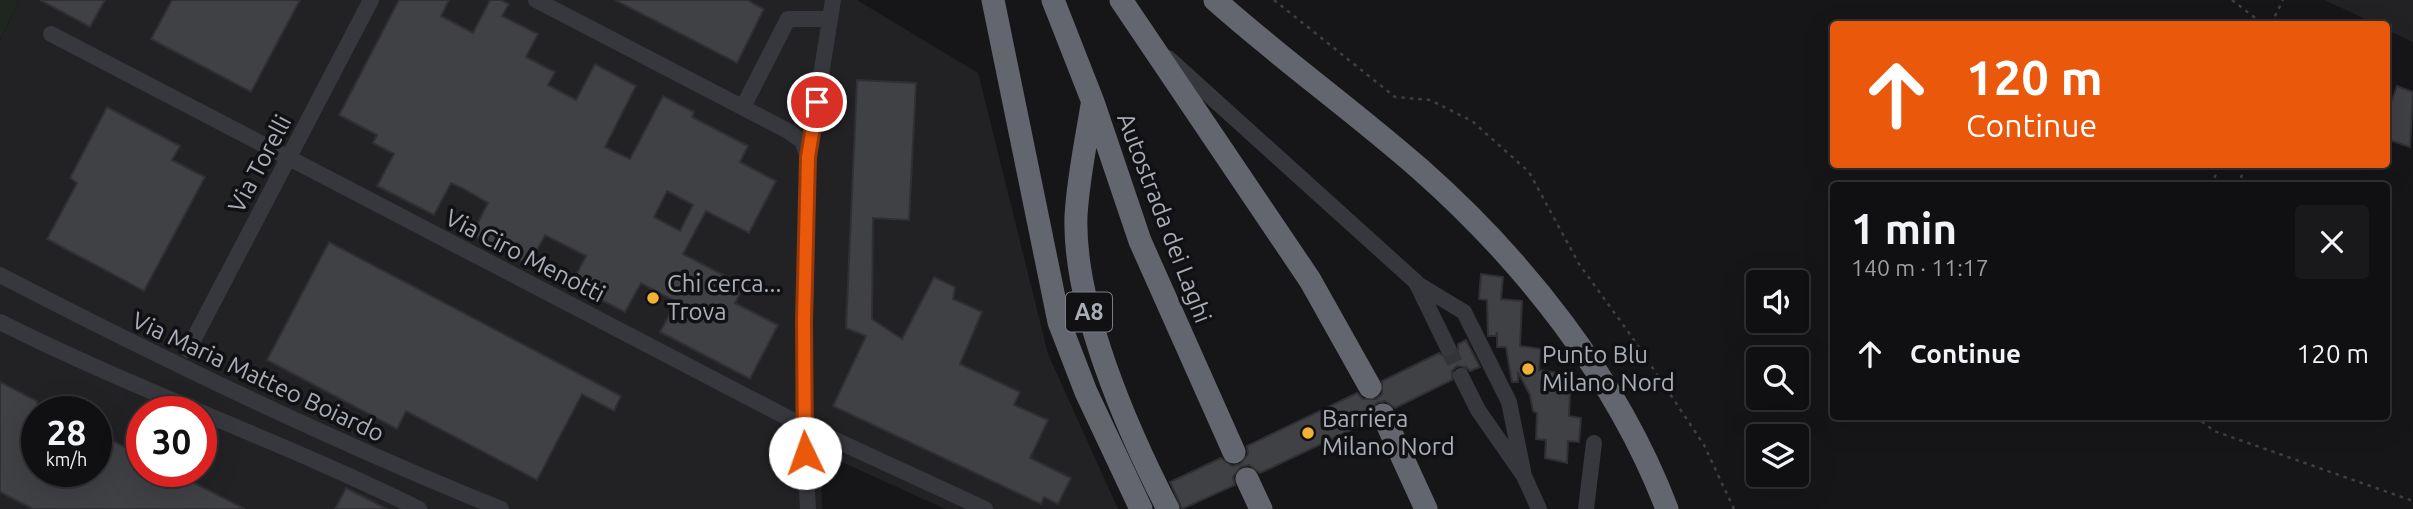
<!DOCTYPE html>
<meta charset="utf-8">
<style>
:root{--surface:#101012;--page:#19191b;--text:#f1f3f6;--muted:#9c9d9f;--line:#303032}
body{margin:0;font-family:Ubuntu,sans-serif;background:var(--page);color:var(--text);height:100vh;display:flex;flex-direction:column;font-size:26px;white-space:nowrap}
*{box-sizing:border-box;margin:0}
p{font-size:23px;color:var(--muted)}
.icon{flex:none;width:38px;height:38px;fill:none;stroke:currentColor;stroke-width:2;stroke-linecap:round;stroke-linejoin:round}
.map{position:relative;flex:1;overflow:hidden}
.details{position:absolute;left:1830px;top:182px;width:560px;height:238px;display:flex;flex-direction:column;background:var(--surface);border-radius:7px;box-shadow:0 7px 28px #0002,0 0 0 2px var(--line)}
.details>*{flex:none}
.hud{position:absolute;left:1830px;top:21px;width:560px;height:147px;border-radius:7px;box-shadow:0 7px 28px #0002,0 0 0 2px var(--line);background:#ea580c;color:#fff;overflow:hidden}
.fabs{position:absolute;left:1746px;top:270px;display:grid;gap:14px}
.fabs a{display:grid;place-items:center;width:63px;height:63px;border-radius:7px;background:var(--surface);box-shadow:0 7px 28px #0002,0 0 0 2px var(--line);font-size:35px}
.speed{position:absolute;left:21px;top:396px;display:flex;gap:14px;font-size:35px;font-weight:700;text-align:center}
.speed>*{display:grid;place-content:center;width:91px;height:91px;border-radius:50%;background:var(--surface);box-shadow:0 7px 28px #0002,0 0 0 2px var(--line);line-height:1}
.speed small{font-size:18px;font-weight:400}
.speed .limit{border:10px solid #d22;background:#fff;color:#111}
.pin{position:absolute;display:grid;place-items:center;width:60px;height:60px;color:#fff;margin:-30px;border:4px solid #fff;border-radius:50%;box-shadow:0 2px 7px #0007}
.me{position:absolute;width:77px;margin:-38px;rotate:357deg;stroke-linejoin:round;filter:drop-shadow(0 0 5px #0008)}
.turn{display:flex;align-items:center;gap:24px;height:147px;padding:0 21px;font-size:32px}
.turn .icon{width:91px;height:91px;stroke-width:2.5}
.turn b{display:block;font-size:49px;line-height:60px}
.round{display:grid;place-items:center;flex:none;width:74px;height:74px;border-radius:7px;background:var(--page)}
.summary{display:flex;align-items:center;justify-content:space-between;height:119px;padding:0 21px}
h1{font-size:42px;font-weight:700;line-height:52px}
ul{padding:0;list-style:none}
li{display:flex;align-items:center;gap:21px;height:105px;padding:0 21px}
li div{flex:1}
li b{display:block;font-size:26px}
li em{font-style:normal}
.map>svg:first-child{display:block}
.built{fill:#222225;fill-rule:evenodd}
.green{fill:#1e261f}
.building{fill:#404145;stroke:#303034;stroke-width:2;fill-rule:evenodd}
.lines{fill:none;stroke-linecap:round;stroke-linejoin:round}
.minor-tunnel{stroke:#333438;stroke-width:16;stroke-dasharray:16 8;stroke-linecap:butt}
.path{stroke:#3d3f44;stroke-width:2.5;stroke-dasharray:3.5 5;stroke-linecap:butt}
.minor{stroke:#37383d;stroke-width:16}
.highway{stroke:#63666e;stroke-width:23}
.route-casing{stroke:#983908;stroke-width:18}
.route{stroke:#ea580c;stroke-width:12}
.poi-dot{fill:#f2b134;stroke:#111113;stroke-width:2.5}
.labels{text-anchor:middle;stroke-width:7;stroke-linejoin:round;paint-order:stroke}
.shield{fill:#111113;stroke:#7b7e86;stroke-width:2}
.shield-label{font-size:23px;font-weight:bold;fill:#a8adb8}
.street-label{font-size:24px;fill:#a8adb8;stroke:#111113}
.poi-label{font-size:24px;fill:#a8adb8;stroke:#111113;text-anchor:start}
</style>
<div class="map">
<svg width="2413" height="509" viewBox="0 0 2413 509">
<rect width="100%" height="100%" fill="#161618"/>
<path class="built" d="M19 0H857L978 73 1048 354 1118 509H945L820 452 822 509H0V41ZM37 411H96V471H37ZM142 411H201V471H142Z
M2324 0H2413V42L2387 30V24H2376Z"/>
<path class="green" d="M0 0H19L1 38H0Z"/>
<path class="building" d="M40 0H105L90 27Z
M172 0H300L251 92 151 39Z
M399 0H449L441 16 473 33 490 0H501L509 4 502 16 538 34 526 57 555 72 548 85 576 100 595 64 636 86 605 147 630 159 663 96 694 112 692 117 748 146 740 162 776 181 749 233 706 211 683 254 744 286 735 303 778 325 750 379 660 332 676 302 641 283 625 312 571 285 586 256 545 235 529 265 472 234 488 203 462 188 451 183 434 215 377 186 394 154 373 143 377 135 339 115ZM667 191 693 205 680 231 654 217Z
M615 0H747L764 9 737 63Z
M857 80 916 83 909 220 873 218 872 319 902 339 934 277 955 287 953 299 982 312 960 364 1020 392 1014 405 1048 420 1030 458 1071 478 1058 504 1044 497 1041 504 833 406 866 336 846 328Z
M2397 86 2413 92 2410 147 2387 139V114Z
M107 107 180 146 172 160 205 177 144 291 47 239 77 183 70 178Z
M329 242 621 396 614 411 582 394 537 480 406 411 397 429 267 360Z
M1481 274 1503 277 1501 299 1522 301 1520 346 1541 349 1539 370 1563 374 1561 392 1570 394 1569 416 1581 418 1579 442 1568 441 1567 463 1545 458 1546 440 1536 439 1537 413 1533 411 1530 395 1518 372V382H1512L1506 347H1497V332L1496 336H1488L1487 300 1479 299Z
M1466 340 1480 367 1470 371 1466 367 1457 366 1452 371V380L1395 408 1385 401 1377 403 1369 413 1370 421 1260 473 1249 465 1241 467 1233 477 1235 485 1182 509 1170 482 1221 458 1232 466 1240 464 1248 454 1247 446 1357 393 1363 399H1376L1382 394V381L1439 353 1447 358 1453 357 1458 349V344Z
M0 382 37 401V471H96V432L142 456V471H171L245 509H33L0 492Z
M346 488 387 509H335Z"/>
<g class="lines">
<path class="minor-tunnel" d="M1448 348 1461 376"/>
<path class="path" d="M1274 0 1395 97 1430 100 1472 121 1529 172 1579 264 1632 337 1704 445 1734 509
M2232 0 2263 24
M2271 24 2283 0
M2212 186 2219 164
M2238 186 2246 164
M2195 416 2214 431 2413 501"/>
<path class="minor" d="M536 0 788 131 802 141 808 157
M51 34 792 420 985 509
M1168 58 1416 282 1448 348
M743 107 788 19H830
M0 275C164 360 330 440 501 509
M1416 283 1464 312 1509 402 1524 476
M0 322C137 391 282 441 419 509
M188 350 371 0
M1461 376 1478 410 1524 476 1539 509
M808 509 803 425 808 157 833 0
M1586 509 1594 443"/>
<path class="highway" d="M993 0 1059 322 1086 392 1141 509
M1053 0 1093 102 1140 241 1234 452
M1121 0 1310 280 1370 387
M1215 0C1281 59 1353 110 1420 169 1524 261 1617 378 1667 509
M1092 105C1086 142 1078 179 1076 216 1073 306 1127 429 1168 509
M1383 415 1426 509
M1247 479 1261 509"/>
</g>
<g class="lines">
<defs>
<path id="route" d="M805 453 804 322 808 157 817 102"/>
</defs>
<use href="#route" class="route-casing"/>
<use href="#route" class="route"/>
</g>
<g class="poi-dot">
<circle cx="653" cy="298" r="7"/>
<circle cx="1528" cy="369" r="7"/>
<circle cx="1308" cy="433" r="7"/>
</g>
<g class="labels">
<rect class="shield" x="1066" y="292.5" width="46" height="39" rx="5"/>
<g class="shield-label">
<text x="1089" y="320">A8</text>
</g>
<g class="street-label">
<text transform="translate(260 164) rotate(-62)" y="8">Via Torelli</text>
<text transform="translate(1164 218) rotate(69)" y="8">Autostrada dei Laghi</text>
<text transform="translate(525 256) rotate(27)" y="8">Via Ciro Menotti</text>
<text transform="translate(258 377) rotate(25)" y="8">Via Maria Matteo Boiardo</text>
</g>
<g class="poi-label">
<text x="667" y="292">Chi cerca...<tspan x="667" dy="28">Trova</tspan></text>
<text x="1542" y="363">Punto Blu<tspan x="1542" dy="28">Milano Nord</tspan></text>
<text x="1322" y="427">Barriera<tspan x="1322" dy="28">Milano Nord</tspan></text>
</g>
</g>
</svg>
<div class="fabs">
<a><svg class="icon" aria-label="sound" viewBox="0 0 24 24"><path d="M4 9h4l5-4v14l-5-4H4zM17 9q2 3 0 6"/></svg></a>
<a><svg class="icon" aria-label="search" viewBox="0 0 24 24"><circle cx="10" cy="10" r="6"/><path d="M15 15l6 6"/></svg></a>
<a><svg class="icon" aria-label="layers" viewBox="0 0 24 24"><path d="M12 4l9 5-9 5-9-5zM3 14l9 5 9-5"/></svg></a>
</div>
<div class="speed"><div>28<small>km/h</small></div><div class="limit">30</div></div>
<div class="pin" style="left:817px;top:102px;background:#d93025"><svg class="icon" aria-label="arrive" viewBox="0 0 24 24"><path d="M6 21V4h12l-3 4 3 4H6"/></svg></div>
<svg class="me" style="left:805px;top:453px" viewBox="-20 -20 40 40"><circle r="19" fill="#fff"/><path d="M0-13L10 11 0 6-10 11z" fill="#ea580c"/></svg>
<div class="hud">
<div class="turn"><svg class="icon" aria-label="ahead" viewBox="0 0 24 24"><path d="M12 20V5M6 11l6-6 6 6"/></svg><div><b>120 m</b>Continue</div></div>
</div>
<section class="details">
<div class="summary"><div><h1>1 min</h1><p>140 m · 11:17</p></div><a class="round"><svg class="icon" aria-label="close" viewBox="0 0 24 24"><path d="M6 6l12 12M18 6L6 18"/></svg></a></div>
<ul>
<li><svg class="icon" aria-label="ahead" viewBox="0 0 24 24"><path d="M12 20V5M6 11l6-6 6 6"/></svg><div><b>Continue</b></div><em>120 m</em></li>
</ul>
</section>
</div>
